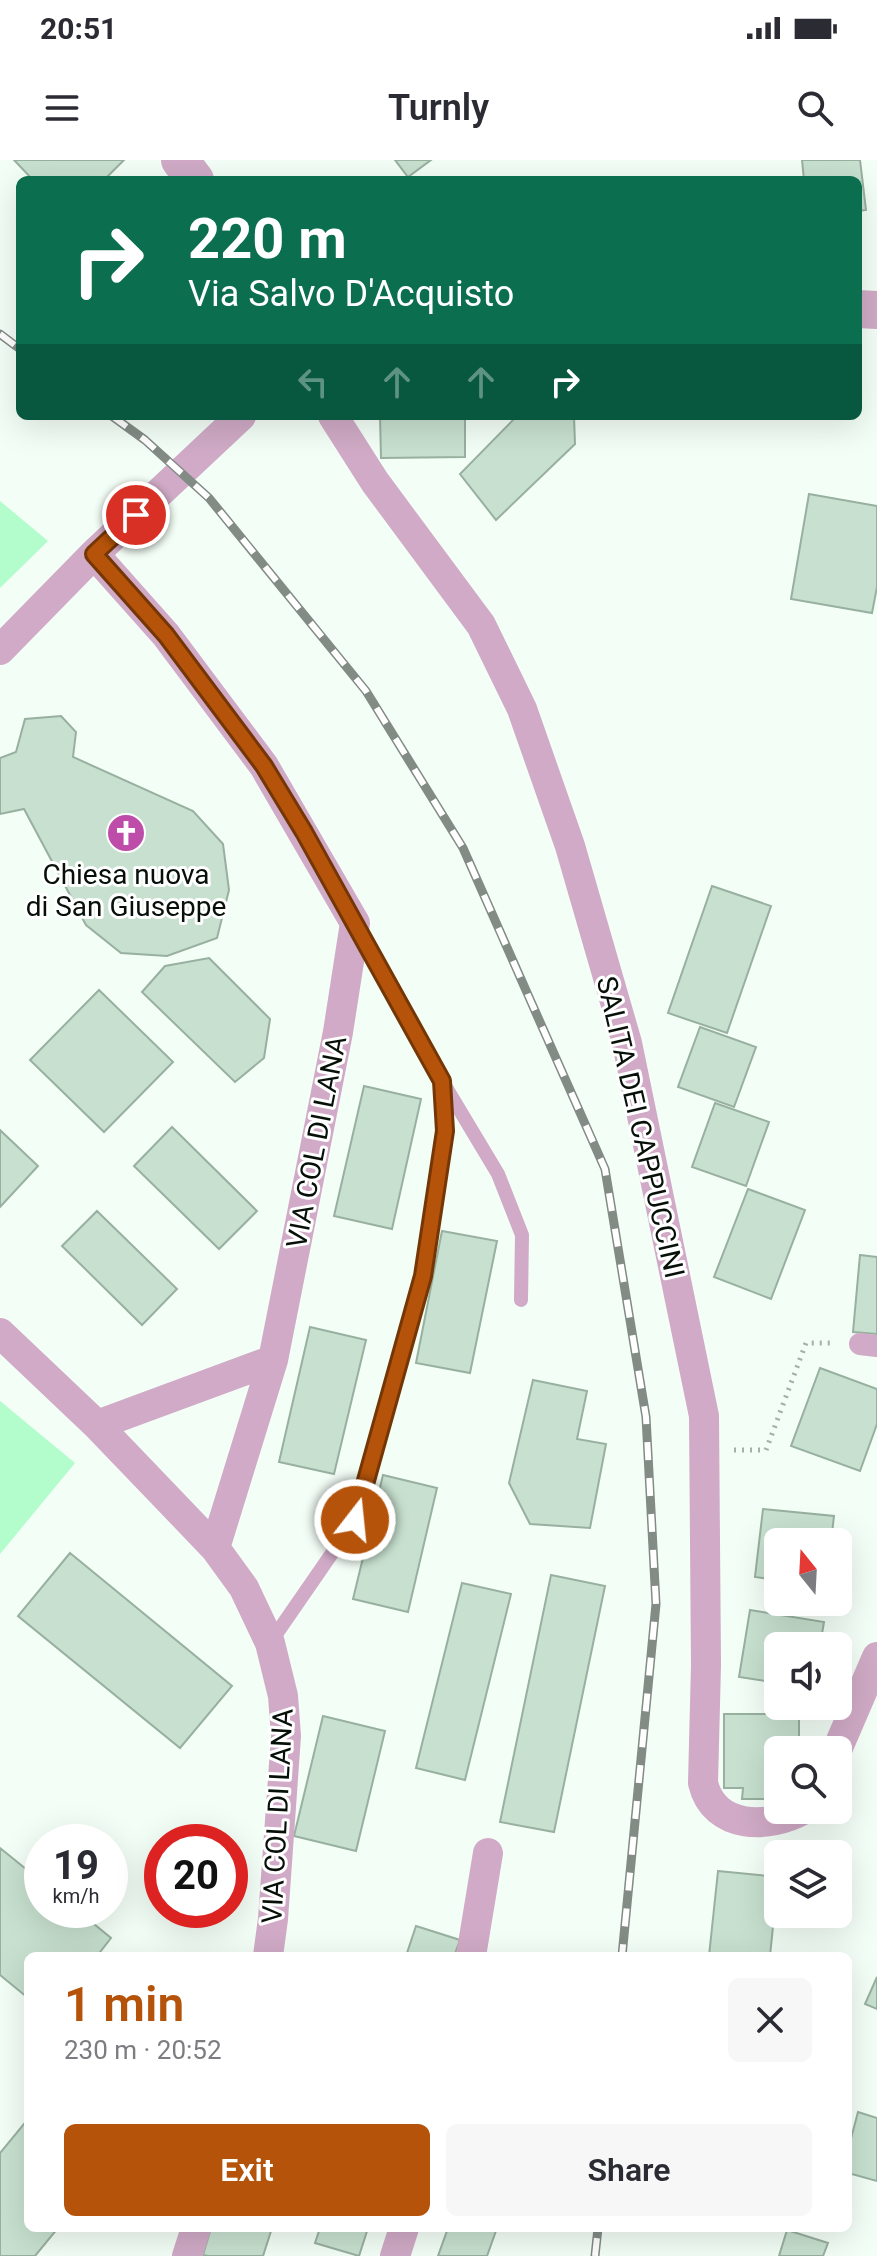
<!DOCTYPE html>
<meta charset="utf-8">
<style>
:root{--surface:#fff;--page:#f7f7f7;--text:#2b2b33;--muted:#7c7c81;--accent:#b45309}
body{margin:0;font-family:Roboto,sans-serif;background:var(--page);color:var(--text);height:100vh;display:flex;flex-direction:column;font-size:30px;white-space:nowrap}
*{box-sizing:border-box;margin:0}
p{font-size:26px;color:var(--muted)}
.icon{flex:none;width:44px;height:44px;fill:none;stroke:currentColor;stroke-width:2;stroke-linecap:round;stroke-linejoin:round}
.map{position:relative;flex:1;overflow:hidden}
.details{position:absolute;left:24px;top:1792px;width:828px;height:280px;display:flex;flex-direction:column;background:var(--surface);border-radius:12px;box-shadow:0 8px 32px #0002}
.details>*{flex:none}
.banner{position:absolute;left:16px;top:16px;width:846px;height:244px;border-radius:12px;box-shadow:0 8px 32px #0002;background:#0b6e4f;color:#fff;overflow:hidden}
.needle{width:52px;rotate:342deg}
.controls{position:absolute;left:764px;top:1368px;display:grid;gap:16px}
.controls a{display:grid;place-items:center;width:88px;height:88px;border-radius:12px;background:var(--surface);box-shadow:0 8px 32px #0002;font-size:40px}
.speed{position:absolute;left:24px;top:1664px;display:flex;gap:16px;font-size:40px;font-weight:700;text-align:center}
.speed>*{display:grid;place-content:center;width:104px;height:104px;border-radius:50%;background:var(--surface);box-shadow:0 8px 32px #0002;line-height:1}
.speed small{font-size:20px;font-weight:400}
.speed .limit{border:12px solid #d22;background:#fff;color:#111}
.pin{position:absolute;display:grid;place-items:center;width:68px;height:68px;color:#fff;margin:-34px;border:4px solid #fff;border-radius:50%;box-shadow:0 2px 8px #0007}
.me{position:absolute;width:88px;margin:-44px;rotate:16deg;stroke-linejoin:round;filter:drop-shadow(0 0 6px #0008)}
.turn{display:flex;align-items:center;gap:28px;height:168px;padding:0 40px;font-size:36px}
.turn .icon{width:104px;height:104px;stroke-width:2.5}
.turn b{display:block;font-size:56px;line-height:68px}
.lanes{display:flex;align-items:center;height:76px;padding:0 40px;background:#0003;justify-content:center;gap:40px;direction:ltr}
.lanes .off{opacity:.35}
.round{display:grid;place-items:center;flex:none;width:84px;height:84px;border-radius:12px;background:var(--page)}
.overview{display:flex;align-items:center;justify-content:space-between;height:136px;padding:0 40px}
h1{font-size:48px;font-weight:600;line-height:60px;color:var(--accent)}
.button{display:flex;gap:16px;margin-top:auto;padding:16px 40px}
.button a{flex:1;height:92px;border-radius:12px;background:var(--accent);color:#fff;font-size:32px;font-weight:600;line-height:92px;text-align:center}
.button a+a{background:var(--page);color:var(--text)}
.status{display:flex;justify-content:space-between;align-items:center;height:56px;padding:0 40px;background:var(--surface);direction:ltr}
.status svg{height:22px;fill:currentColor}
header{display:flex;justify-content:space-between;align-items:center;height:104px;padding:0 40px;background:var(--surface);font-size:36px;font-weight:600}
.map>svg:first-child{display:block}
.green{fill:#b2fdcb}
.building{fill:#c7e0cf;stroke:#98b09f;stroke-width:2}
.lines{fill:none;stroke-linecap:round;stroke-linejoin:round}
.path{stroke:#a6b0a9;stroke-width:5;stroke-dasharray:2 6;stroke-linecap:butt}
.service{stroke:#d0aac6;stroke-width:14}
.pedestrian{stroke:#d0aac6;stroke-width:22}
.minor{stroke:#d0aac6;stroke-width:30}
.tertiary{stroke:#d0aac6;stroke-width:38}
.rail-casing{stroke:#828b84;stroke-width:9}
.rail{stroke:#fff;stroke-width:6;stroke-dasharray:18;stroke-linecap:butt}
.route-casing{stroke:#753606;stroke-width:20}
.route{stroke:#b45309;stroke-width:14}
.labels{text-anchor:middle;stroke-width:6;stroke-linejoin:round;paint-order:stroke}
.poi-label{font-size:28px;fill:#070f09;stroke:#fff}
.street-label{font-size:28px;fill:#070f09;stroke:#fff}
</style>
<div class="status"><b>20:51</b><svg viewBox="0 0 49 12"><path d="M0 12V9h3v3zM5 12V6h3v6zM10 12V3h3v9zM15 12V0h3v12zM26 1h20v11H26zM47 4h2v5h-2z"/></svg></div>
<header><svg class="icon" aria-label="menu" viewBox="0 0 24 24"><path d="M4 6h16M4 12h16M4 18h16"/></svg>Turnly<svg class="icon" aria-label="search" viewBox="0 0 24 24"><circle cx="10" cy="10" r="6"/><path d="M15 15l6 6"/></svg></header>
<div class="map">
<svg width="877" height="2096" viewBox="0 0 877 2096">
<rect width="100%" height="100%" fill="#f3fef6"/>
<path class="green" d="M0 341 48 381 0 428Z
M0 1241 75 1303 0 1394Z"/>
<path class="building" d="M14 0H124L104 20H33Z
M395 0H431L408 17Z
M802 0H860L866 50 858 51V20H804Z
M380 256H465V297L381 298Z
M517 256H574L575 284 496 360 460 314Z
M809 334 877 346V427L872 453 791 439Z
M61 556 76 572 73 597 193 651 223 684 229 730 217 778 167 796 121 793 86 765 24 649 0 654V598L16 592 25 559Z
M712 726 771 746 727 873 668 853Z
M209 798 270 859 264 898 235 922 142 832 165 806Z
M99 830 173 902 104 972 30 900Z
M700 867 756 887 734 947 678 927Z
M364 926 421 939 392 1069 334 1056Z
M715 943 769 962 746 1026 692 1007Z
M172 967 257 1051 219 1089 134 1006Z
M0 970 38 1006 0 1047Z
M748 1029 805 1050 771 1139 714 1117Z
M97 1051 177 1129 142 1165 62 1086Z
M442 1071 497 1081 470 1213 416 1203Z
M860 1095 877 1097V1174L853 1172Z
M310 1167 366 1180 334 1314 279 1302Z
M820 1208 877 1229V1264L860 1311 791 1286Z
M533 1220 587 1231 577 1279 606 1284 590 1368 530 1364 509 1323Z
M383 1315 437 1328 408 1452 353 1439Z
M763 1349 834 1356 831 1382H778V1420L755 1417Z
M70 1393 232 1526 180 1588 18 1456Z
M551 1415 605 1426 554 1672 500 1662Z
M462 1423 511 1434 465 1620 416 1608Z
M750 1450 824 1462 820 1486H778V1523L739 1517Z
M724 1554H799V1590H778V1639H742L743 1628H724Z
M323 1556 385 1571 356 1691 294 1676Z
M0 1688 42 1722V1750H77L111 1778 97 1796H28V1838L0 1815Z
M718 1711 778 1717 770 1796H709Z
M416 1766 460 1780 454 1796H406Z
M877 1817V1849L865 1844Z
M858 1952 877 1958V2021L848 2013V1990Z
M28 1959V2068H58L35 2096H0V1993Z
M211 2068H272L263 2096H208L203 2095Z
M320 2068H368L359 2096 315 2083Z
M448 2068H497L487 2096H438Z
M787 2070 828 2083 823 2096H779Z"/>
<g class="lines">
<path class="path" d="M734 1290H766L806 1183H833"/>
<path class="service" d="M444 924 498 1014 522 1075 521 1140
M270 1483 355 1360 423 1116 445 971 442 921 359 770"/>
<path class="pedestrian" d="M860 1184 877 1186"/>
<path class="minor" d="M333 256 375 322 481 465 522 549 570 686 627 883 704 1256 706 1505 703 1623C714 1670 769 1669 803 1650
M94 394 166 475 264 606 355 763 338 872 273 1200 97 1265
M0 490 94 394 241 256
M0 1173 97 1265 215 1388 244 1428 270 1483 283 1536 286 1576 273 1759 268 1796
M215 1388 273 1200
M837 1590 877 1497
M471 1796 488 1693
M187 2096 196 2068
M395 2096 404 2068"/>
<path class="tertiary" d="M180 0 195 20
M858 149 877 150"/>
<defs>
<path id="rail" d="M0 174 20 189
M112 256 145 280 209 338 366 531 463 688 605 1009 646 1257 656 1444 622 1796
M595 2096 598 2068"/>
</defs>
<use href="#rail" class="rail-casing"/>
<use href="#rail" class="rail"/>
</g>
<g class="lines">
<defs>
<path id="route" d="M136 355 94 394 166 475 264 606 304 672 442 921 445 971 423 1116 355 1360"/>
</defs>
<use href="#route" class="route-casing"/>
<use href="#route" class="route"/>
</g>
<defs>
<symbol id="church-disc" viewBox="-11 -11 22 22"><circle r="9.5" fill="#be4da9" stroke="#fff"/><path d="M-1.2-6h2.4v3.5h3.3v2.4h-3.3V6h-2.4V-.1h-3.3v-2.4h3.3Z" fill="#fff"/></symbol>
</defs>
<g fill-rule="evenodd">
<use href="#church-disc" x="104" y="651" width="44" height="44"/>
</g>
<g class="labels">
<g class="poi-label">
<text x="126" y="724">Chiesa nuova<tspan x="126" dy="32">di San Giuseppe</tspan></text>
</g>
<g class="street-label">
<text transform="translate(641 967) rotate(77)" y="10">SALITA DEI CAPPUCCINI</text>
<text transform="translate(316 982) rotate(-79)" y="10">VIA COL DI LANA</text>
<text transform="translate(277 1656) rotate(-87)" y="10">VIA COL DI LANA</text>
</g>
</g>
</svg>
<div class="controls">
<a><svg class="needle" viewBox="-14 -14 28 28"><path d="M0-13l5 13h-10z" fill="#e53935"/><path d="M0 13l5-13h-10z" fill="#7c7c81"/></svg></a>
<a><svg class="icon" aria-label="sound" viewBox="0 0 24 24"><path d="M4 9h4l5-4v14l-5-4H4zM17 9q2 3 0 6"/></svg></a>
<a><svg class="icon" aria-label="search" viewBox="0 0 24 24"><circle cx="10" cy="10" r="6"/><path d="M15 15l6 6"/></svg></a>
<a><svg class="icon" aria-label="layers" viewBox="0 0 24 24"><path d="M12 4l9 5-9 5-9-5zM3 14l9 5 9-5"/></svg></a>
</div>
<div class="speed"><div>19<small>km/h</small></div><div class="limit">20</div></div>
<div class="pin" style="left:136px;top:355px;background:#d93025"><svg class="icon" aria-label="arrive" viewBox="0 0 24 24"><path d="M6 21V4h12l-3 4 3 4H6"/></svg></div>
<svg class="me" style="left:355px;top:1360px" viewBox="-20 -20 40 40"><circle r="17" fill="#b45309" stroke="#fff" stroke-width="3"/><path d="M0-11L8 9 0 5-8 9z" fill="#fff"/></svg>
<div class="banner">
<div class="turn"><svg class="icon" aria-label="right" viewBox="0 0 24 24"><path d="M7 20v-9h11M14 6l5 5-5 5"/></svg><div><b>220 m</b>Via Salvo D'Acquisto</div></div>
<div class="lanes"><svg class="icon off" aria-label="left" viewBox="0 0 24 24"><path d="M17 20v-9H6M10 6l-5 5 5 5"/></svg><svg class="icon off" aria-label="ahead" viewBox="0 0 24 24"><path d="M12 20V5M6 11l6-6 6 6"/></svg><svg class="icon off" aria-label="ahead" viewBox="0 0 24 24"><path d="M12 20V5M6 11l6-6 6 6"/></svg><svg class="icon" aria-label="right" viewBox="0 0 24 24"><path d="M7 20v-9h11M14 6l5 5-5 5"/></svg></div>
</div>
<section class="details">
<div class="overview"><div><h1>1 min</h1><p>230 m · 20:52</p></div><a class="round"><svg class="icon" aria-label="close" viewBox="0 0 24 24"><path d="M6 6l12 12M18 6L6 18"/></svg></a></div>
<div class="button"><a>Exit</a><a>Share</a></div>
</section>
</div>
